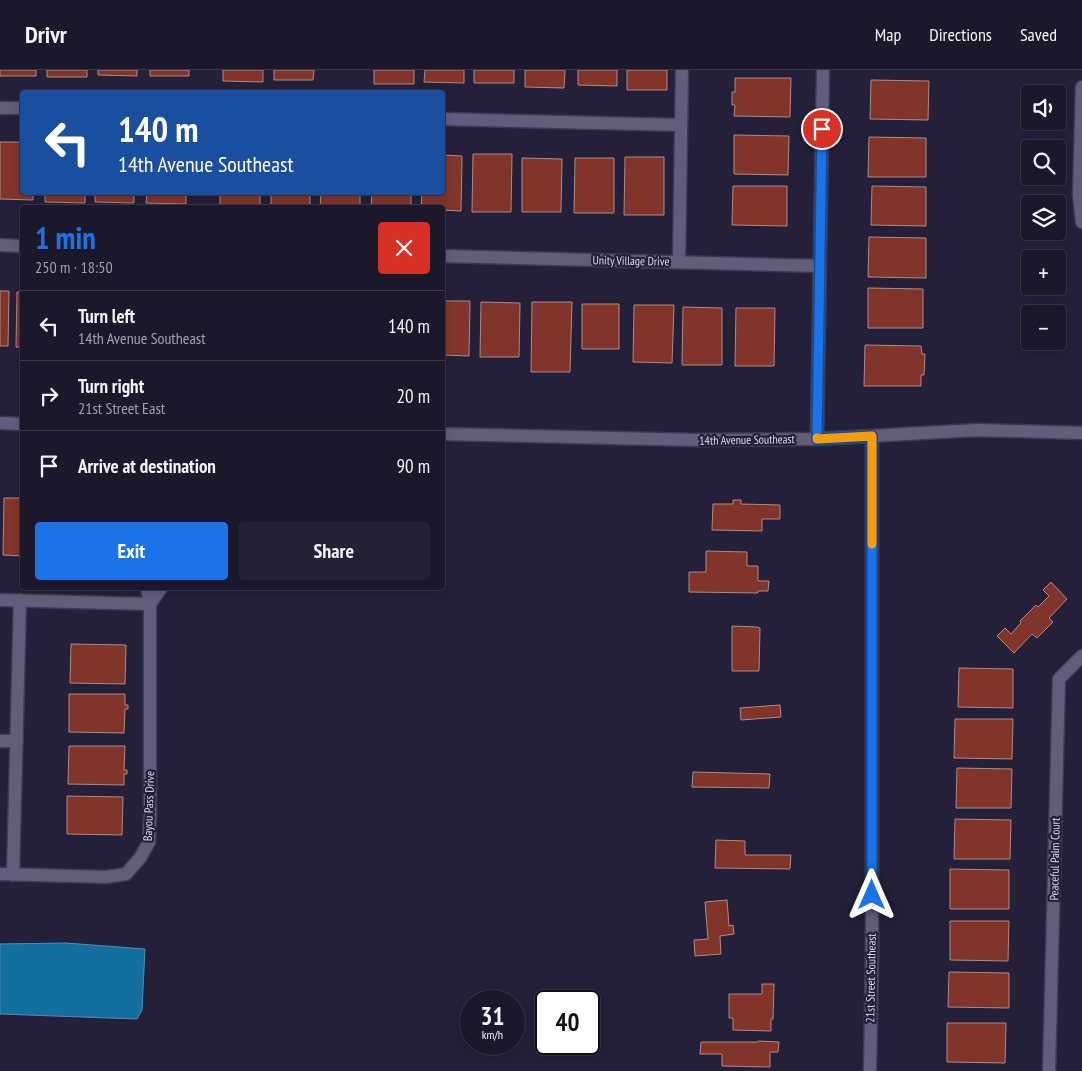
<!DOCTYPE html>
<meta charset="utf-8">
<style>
:root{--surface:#1b182c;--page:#242134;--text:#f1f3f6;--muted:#a0a0a9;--line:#393748;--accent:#1a73e8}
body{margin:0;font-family:"PT Sans Narrow",sans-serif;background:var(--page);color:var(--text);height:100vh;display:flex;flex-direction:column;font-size:19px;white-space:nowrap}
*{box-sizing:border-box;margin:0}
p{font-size:16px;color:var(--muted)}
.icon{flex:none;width:28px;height:28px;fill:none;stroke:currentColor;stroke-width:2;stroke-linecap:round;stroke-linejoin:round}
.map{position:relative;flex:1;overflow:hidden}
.sheet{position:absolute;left:20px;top:135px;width:425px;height:385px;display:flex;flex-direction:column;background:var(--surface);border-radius:5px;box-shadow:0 2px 8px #0003,0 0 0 1px var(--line)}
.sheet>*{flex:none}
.top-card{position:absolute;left:20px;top:20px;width:425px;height:105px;border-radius:5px;box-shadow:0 2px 8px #0003,0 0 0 1px var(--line);background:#1a4fa0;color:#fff;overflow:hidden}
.controls{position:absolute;left:1021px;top:15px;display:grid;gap:10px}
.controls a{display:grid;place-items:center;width:45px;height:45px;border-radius:5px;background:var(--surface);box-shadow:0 2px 8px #0003,0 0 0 1px var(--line);font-size:25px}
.speed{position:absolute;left:460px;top:920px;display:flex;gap:10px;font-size:25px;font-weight:700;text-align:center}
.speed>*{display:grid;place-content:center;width:65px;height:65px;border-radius:50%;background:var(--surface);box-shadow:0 2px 8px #0003,0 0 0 1px var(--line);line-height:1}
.speed small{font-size:12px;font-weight:400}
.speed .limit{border:2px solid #111;border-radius:8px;background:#fff;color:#111}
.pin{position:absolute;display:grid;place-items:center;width:42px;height:42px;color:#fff;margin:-21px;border:2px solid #fff;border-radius:50%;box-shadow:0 1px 5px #0007}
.me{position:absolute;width:55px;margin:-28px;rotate:0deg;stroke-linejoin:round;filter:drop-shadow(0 0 4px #0008)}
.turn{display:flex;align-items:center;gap:18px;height:105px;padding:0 15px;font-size:22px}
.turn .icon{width:65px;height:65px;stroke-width:2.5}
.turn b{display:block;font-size:35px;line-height:42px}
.round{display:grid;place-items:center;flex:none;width:52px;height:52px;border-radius:5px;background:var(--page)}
.head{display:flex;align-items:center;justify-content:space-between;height:85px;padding:0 15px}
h1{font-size:30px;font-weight:700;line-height:38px;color:var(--accent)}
.button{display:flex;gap:10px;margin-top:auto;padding:10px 15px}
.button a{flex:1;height:58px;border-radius:5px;background:var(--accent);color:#fff;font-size:20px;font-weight:700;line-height:58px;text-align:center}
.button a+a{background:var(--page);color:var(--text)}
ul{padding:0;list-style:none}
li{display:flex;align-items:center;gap:15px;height:70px;padding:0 15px;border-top:1px solid var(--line)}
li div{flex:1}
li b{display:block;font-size:19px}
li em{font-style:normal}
header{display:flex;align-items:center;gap:30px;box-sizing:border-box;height:70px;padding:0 25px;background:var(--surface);border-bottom:1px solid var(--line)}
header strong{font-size:24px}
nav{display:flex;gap:28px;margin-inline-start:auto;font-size:18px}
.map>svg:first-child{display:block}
.water{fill:#136f9e;stroke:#4f8fb5}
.building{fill:#81352a;stroke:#b08a83}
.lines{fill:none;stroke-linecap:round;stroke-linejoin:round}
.minor-casing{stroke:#3e3b51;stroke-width:15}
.minor{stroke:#615e7c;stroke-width:12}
.route-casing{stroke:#114b97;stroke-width:12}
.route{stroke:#1a73e8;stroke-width:9}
.slow{stroke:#f59e0b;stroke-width:9}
.labels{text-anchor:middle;stroke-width:4.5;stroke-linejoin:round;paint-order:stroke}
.street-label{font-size:12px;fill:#dbdaeb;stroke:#24203a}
</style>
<header>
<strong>Drivr</strong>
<nav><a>Map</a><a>Directions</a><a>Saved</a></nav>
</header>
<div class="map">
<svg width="1082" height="1001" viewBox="0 0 1082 1001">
<rect width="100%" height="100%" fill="#24203a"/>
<path class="water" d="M66 873 145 879 142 940 137 949 0 944V874Z"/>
<path class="building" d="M0 0H36V6H0Z
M47 0H87V7H47Z
M98 0H137V6L98 5Z
M150 0H189V6H150Z
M223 0H263V12L223 11Z
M274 0H314L313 10H274Z
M374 0H414V14H374Z
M425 0H464V13L424 12Z
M474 0H514V13H474Z
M525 0H565L564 18 525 17Z
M578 0H617V16L578 15Z
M627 0H667V20H627Z
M735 8H791L790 47 734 46 735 35H732V22H735Z
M871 10 929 11 928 50 870 49Z
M734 65 789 66 788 105 734 104Z
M869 67 926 68V107H868Z
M0 72H22V122H33V130L0 129Z
M473 84H512L511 142H472Z
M442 85 462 86 461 141 442 140V138H421L422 122H442Z
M625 87H664V145H624Z
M522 88 562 89 561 142H522Z
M575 88H614V143H574Z
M733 116H787V156L732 155Z
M872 116 926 117V156L871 155Z
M45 122H85V133L45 132Z
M95 122H134V133L95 132Z
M147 122H186V134L146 133Z
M220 122H260V136L220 135Z
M271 122H310V137H271Z
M321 122H360V138H320Z
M372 122H411V138H371Z
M869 167 926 168V208L868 207Z
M868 218 923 219V258H868Z
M0 221H9L8 276H0Z
M17 222H22V277H16Z
M442 231H470L469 286 442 285Z
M481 232 520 233 519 287H480Z
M532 232H572L570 302H531Z
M582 234H619V279H582Z
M634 235H674L672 293 633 292Z
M683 237 722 238V295H682Z
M736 238H775L774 296H735Z
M865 275 921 276 922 284H925L924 305H921V316H864Z
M4 428H22V486L3 485Z
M733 430H741V434L780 435V449H762V461L712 460 713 434H733Z
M706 481 747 482V496H758V511H769L768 521H758V523L689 522V502H706Z
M1051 512 1067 529 1049 548 1053 552 1037 568 1032 564 1014 583 997 566 1005 558 1011 564 1021 553 1020 551 1036 535 1038 537 1049 526 1043 520Z
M732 556 757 557 760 558 759 601H732Z
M71 574 126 575 125 614 70 613Z
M959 598 1013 599V638L958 637Z
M69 624H125V635H128V639H125L124 663 69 662Z
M780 635 781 647 741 650 740 638Z
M955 649H1013L1012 689 954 688Z
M69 676H125L124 700H127V704H124V715L68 714Z
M957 698 1012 699 1011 738H956Z
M693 702 770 704 769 718 692 717Z
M67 726 123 727 122 765 67 764Z
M955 749 1011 750 1010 789H954Z
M716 770 745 771V785H791L790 799 715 798Z
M950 799 1009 800V839H950Z
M727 830 729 856 733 855 734 864 720 866 721 884 695 886 694 870 708 869 705 832Z
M950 851H1009L1008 891 950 890Z
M949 902 1009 903V938L948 937Z
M762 914H774L773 949H771V961L733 960V948H729V924H762Z
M947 953H1006L1005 993 947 992Z
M758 971 779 972 778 982H770V997L722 996V984H700L701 972H758Z"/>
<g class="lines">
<defs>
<path id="minor" d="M1082 17 1079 125 1082 152
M0 38H22
M442 49 681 55
M0 175 22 176
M442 186 820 196
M679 192 682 0
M0 353 22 354
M442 364 696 370 817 369 977 360 1082 363
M817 369 823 0
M147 518 150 534 161 518
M0 530 150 534V748L149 772 140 788 126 804 106 807 0 804
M0 671H17
M13 805 20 530
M870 1001 872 885V366
M1049 1001 1059 609 1082 586"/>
</defs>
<use href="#minor" class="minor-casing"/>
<use href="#minor" class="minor"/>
</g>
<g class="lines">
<defs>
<path id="route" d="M822 59 817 369 872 366V825"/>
</defs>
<use href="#route" class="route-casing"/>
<use href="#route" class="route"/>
<path class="slow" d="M817 368V369L872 366V474"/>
</g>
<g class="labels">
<g class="street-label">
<text transform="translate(631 191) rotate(1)" y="4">Unity Village Drive</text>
<text transform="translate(747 370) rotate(-1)" y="4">14th Avenue Southeast</text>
<text transform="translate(149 736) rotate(-88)" y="4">Bayou Pass Drive</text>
<text transform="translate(1055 789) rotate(-89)" y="4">Peaceful Palm Court</text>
<text transform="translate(871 908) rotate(-89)" y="4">21st Street Southeast</text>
</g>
</g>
</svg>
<div class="controls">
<a><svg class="icon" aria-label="sound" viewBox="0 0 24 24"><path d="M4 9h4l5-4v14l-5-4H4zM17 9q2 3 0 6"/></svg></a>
<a><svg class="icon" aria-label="search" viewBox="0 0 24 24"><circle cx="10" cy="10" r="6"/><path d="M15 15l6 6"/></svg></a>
<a><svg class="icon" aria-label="layers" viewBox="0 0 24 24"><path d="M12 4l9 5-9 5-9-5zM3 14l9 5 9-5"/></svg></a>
<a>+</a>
<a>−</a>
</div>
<div class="speed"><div>31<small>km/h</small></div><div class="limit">40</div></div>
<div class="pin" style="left:822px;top:59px;background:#d93025"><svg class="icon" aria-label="arrive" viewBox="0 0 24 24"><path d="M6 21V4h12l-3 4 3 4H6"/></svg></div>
<svg class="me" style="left:872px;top:825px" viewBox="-20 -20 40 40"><path d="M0-17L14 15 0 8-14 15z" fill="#1a73e8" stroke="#fff" stroke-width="4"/></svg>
<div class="top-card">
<div class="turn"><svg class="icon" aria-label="left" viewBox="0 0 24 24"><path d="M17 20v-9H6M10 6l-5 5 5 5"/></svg><div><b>140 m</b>14th Avenue Southeast</div></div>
</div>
<section class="sheet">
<div class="head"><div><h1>1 min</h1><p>250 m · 18:50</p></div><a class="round" style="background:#d93025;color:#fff"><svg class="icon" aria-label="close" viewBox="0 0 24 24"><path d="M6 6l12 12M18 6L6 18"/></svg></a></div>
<ul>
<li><svg class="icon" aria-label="left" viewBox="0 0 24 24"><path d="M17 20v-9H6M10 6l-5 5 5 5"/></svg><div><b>Turn left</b><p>14th Avenue Southeast</p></div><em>140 m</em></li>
<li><svg class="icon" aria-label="right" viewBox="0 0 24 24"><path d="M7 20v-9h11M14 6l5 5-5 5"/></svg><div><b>Turn right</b><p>21st Street East</p></div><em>20 m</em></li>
<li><svg class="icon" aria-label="arrive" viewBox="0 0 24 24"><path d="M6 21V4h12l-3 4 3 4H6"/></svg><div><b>Arrive at destination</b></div><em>90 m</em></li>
</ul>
<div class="button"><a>Exit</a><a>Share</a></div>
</section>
</div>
